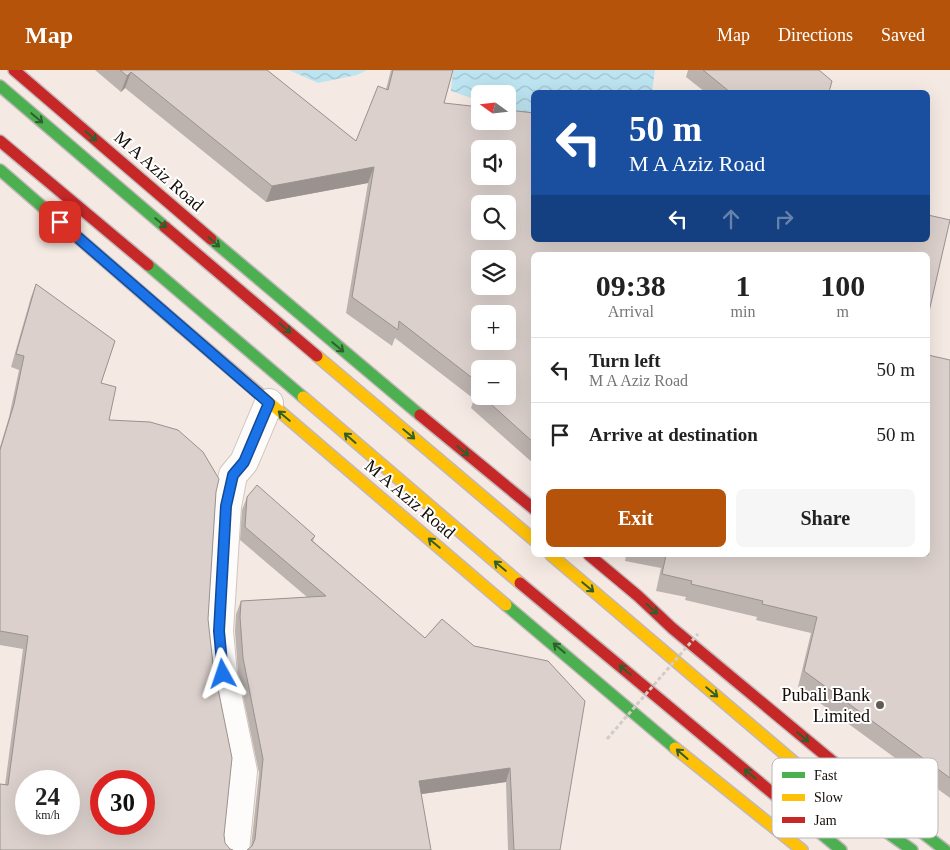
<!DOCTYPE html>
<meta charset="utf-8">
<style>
:root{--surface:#fff;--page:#f6f6f6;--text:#222;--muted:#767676;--line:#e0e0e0;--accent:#b45309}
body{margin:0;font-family:"Times New Roman",serif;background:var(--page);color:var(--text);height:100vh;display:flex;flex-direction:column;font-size:19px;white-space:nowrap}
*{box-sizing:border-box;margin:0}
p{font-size:16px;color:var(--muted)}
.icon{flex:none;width:28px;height:28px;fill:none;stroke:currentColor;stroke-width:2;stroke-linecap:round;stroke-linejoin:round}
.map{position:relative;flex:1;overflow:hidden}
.drawer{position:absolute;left:531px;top:182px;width:399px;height:305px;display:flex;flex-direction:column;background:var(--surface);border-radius:8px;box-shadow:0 5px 20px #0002}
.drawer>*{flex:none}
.top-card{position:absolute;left:531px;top:20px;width:399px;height:152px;border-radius:8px;box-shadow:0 5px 20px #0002;background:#1a4fa0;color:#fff;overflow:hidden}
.needle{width:32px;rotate:285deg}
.tools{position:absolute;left:471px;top:15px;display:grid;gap:10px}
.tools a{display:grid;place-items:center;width:45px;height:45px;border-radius:8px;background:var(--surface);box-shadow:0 5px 20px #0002;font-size:25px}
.speed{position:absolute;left:15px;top:700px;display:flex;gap:10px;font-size:25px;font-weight:700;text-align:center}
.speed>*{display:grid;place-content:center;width:65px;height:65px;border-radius:50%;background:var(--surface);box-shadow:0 5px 20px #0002;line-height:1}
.speed small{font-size:12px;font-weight:400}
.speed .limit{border:8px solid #d22;background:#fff;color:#111}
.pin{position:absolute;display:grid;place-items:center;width:42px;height:42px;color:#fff;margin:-21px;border-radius:10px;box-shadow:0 2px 8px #0006}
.me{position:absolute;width:55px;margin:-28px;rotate:355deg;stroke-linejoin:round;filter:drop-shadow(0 0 4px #0008)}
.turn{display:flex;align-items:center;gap:18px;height:105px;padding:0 15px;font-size:22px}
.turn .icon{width:65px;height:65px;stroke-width:2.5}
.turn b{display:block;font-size:35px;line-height:42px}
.lanes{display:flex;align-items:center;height:48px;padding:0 15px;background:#0003;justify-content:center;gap:25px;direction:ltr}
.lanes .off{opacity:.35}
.eta{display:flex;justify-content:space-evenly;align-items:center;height:85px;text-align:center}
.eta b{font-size:30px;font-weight:700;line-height:35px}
.action{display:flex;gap:10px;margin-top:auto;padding:10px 15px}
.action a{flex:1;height:58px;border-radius:8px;background:var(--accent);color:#fff;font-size:20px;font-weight:700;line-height:58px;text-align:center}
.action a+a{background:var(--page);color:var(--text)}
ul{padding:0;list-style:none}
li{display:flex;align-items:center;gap:15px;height:65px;padding:0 15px;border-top:1px solid var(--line)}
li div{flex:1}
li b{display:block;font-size:19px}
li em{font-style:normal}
header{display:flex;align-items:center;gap:30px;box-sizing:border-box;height:70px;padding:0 25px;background:var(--accent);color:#fff}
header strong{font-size:24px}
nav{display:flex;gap:28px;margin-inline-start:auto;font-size:18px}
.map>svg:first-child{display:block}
.water{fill:url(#water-waves)}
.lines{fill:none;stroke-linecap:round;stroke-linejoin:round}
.street-casing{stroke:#cec5be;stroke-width:30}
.fast-casing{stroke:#c2b7bb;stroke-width:14}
.slow-casing{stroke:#c2b7bb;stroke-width:14}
.jam-casing{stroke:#c2b7bb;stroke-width:14}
.street{stroke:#fefcfb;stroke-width:28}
.fast{stroke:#4caf50;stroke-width:11}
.slow{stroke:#ffc107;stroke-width:11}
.jam{stroke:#c62828;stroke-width:11}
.path-bridge{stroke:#d0ccca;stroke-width:3;stroke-dasharray:4 2.5;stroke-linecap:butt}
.wall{fill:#bcb3af;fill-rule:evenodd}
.shaded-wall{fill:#99928f}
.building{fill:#dbd0cc;stroke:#99928f;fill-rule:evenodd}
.oneway{stroke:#305e2c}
.route-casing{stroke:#114b97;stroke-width:12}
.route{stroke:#1a73e8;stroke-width:9}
.poi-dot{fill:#635a54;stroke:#fff;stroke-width:2}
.labels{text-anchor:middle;stroke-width:4;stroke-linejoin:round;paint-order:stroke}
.street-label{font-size:18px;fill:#150d07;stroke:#fff}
.poi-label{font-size:18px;fill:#150d07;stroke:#fff;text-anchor:end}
.key{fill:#fff;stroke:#b9b6b5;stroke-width:1}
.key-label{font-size:14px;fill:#150d07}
</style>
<header>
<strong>Map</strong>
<nav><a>Map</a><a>Directions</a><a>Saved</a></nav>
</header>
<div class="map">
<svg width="950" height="780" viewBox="0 0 950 780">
<defs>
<pattern id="water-waves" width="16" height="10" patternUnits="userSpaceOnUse" patternTransform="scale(1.25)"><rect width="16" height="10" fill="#bde4f1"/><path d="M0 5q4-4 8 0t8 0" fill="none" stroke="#a2c2cd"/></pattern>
</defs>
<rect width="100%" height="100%" fill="#f5eae3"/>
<path class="water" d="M289 0H367L357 5 318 13Z
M453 0H655L652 22H534V50L508 40V24H480V31L451 21Z"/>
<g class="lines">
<defs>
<path id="street" d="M235 780 243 701 223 604 219 561 227 436 233 405 244 392 269 333"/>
<path id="fast" d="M0 16 165 157
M0 100 180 256
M211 169 420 345
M148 195 303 327
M506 535 675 678
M808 704 822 716 912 780
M867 720 945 780
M788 736 841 780"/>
<path id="slow" d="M180 256 506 535
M317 286 534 470
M303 327 520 513
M551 485 808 704
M675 678 802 780"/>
<path id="jam" d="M14 0 211 169
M0 71 148 195
M165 157 317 286
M420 345 534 439
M589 485 638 526 672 558 867 720
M520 513 788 736"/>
</defs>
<use href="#street" class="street-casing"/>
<use href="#fast" class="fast-casing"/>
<use href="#slow" class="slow-casing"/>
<use href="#jam" class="jam-casing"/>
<use href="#street" class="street"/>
<use href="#fast" class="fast"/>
<use href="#slow" class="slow"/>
<use href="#jam" class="jam"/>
<path class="path-bridge" d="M607 669 698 564"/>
</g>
<path class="wall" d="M95 0H267L356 71 386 19 391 0H453L444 33 534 185V394L471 338 474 329 395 268 392 276 346 243 368 113 266 132 125 18 121 22ZM480 299 508 326H480Z
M688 0H819L829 22H705L686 7Z
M36 214 101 313 109 350 216 422 208 549 224 765 5 715 23 579 0 575V377L9 347 19 300 11 297 31 227Z
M950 290V728L798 617 811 563 756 550 757 547 685 530 686 527 656 521 661 498 625 491 626 485H928Z
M247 427 315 466 313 471 425 568 442 549 560 780H508L506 712 422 724 251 777 259 703 238 602 235 561 236 544 241 531 307 527 240 470 242 440Z"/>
<path class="shaded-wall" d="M131 2 125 18 121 22 127 6Z
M374 97 368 113 266 132 272 116Z
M510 698 506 712 415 725 419 711Z"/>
<path class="building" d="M120 0H267L356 71 378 16 388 20 393 0H453L444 33 480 37V51H508V40L534 43V170H928V145L950 150 928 246V185H534V373L482 326H508V299H480V314L399 251 398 260 352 227 374 97 272 116 131 2 127 6ZM480 79H508V106H480ZM480 134H508V161H480ZM480 189H508V216H480ZM480 244H508V271H480Z
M703 0H819L832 11 829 22H730Z
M36 214 115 271 101 313 116 317 109 350 150 352 178 360 203 382 219 409 216 422 208 549 213 594 232 688 224 765 225 773 230 779 233 780H0V714L8 715 28 566 0 561V380L14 334 24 286 16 284ZM26 711H69V754H26ZM101 711H144V754H101Z
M928 285 950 290V708L804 601 817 547 762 534 763 531 691 514 692 511 662 504 666 485H928Z
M480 315V325L476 322Z
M257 415 315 466 311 470 425 568 442 549 474 576 548 591 585 631 560 780H514L510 698 419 711 431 780H247L252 776 255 769 263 689 243 588 240 547 241 531 326 526 245 457 247 427Z"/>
<defs><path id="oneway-shaft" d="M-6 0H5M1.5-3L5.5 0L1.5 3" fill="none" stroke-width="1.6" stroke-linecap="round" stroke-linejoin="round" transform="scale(1.25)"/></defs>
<g class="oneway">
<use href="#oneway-shaft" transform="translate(37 48) rotate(40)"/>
<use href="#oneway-shaft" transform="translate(91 66) rotate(41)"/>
<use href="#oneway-shaft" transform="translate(161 153) rotate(40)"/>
<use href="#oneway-shaft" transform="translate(214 172) rotate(41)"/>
<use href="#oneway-shaft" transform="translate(285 258) rotate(40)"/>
<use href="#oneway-shaft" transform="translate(338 277) rotate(40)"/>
<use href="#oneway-shaft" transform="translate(284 346) rotate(-140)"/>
<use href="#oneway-shaft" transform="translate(409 364) rotate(40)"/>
<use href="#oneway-shaft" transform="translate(350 368) rotate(-139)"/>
<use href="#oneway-shaft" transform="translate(463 381) rotate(40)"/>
<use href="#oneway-shaft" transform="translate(434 473) rotate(-140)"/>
<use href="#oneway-shaft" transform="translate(500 496) rotate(-140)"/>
<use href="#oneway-shaft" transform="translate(588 517) rotate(40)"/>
<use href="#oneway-shaft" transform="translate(652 539) rotate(43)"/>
<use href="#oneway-shaft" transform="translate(559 578) rotate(-140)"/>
<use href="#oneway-shaft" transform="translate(625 600) rotate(-140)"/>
<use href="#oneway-shaft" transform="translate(712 622) rotate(40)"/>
<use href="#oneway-shaft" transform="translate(803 667) rotate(40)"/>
<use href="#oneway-shaft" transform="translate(682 684) rotate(-139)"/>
<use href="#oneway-shaft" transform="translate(750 704) rotate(-140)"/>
</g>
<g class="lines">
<defs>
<path id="route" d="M60 152 269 333 244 392 233 405 226 436 219 561 223 604"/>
</defs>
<use href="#route" class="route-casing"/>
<use href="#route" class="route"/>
</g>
<circle class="poi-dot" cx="880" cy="635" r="5"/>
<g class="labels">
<g class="street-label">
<text transform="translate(159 101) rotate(41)" y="6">M A Aziz Road</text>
<text transform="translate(410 429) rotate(40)" y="6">M A Aziz Road</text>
</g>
<g class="poi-label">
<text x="870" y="631">Pubali Bank<tspan x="870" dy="21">Limited</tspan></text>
</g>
</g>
<rect x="772" y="688" width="166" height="80" rx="8" class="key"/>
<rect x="782" y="702" width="23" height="6" fill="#4caf50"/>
<rect x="782" y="724" width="23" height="7" fill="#ffc107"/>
<rect x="782" y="747" width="23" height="6" fill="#c62828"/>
<g class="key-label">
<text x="814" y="710">Fast</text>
<text x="814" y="732">Slow</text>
<text x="814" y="755">Jam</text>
</g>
</svg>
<div class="tools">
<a><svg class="needle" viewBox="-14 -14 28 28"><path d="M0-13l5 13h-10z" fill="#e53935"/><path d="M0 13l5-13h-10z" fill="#767676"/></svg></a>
<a><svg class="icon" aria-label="sound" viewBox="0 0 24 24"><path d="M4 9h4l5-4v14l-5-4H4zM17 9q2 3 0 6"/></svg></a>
<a><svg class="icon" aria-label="search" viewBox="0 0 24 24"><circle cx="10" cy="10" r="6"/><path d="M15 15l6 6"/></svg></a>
<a><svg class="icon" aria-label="layers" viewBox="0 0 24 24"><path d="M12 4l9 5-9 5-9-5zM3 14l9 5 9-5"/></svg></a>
<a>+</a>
<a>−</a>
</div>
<div class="speed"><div>24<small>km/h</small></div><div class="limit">30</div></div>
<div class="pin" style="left:60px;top:152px;background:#d93025"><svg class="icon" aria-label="arrive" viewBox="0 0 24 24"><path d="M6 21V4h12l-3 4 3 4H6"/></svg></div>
<svg class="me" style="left:223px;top:604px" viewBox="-20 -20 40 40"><path d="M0-17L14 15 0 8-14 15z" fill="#1a73e8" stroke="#fff" stroke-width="4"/></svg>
<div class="top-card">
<div class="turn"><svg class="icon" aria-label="left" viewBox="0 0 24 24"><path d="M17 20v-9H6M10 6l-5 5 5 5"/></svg><div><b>50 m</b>M A Aziz Road</div></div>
<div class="lanes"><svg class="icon" aria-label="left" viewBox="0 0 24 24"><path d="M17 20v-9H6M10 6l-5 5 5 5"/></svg><svg class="icon off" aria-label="ahead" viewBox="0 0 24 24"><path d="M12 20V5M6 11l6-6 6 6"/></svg><svg class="icon off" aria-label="right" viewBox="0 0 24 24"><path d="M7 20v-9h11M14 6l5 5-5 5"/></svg></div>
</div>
<section class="drawer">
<div class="eta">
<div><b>09:38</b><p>Arrival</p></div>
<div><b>1</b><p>min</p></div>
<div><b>100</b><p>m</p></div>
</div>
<ul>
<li><svg class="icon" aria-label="left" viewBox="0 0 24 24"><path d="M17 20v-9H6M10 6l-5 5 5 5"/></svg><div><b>Turn left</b><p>M A Aziz Road</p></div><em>50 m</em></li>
<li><svg class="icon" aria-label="arrive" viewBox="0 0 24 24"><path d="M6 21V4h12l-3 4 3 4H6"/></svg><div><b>Arrive at destination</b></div><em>50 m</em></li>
</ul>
<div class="action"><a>Exit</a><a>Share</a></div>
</section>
</div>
